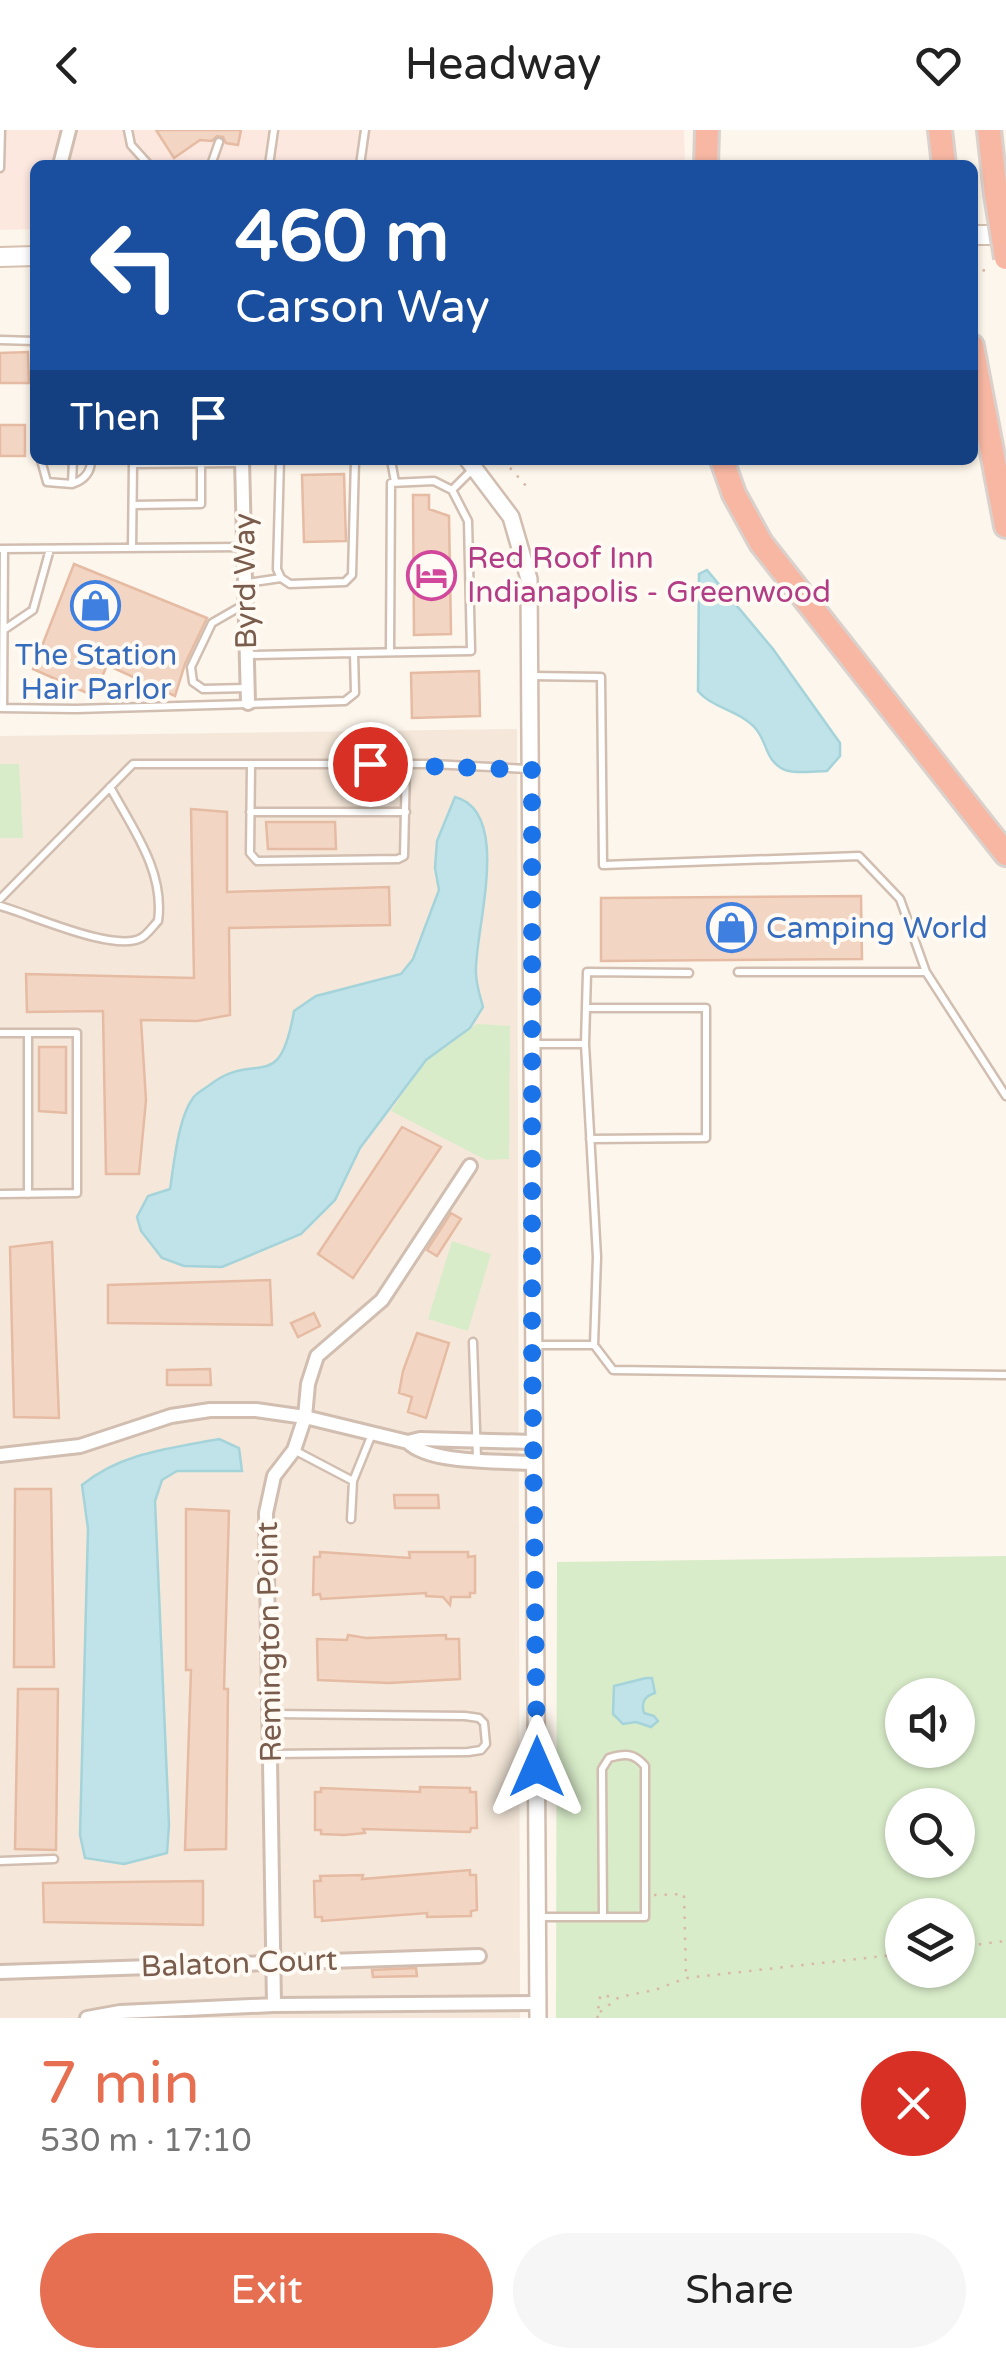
<!DOCTYPE html>
<meta charset="utf-8">
<style>
:root{--surface:#fff;--page:#f6f6f6;--text:#222;--muted:#767676;--accent:#e76f51}
body{margin:0;font-family:"Varela Round",sans-serif;background:var(--page);color:var(--text);height:100vh;display:flex;flex-direction:column;font-size:38px;white-space:nowrap}
*{box-sizing:border-box;margin:0}
p{font-size:32px;color:var(--muted)}
.icon{flex:none;width:55px;height:55px;fill:none;stroke:currentColor;stroke-width:2;stroke-linecap:round;stroke-linejoin:round}
.map{position:relative;height:1888px;overflow:hidden}
.side{display:flex;flex-direction:column;background:var(--surface);flex:1}
.side>*{flex:none}
.guide{position:absolute;left:30px;top:30px;width:948px;height:305px;border-radius:15px;box-shadow:0 2px 8px #0004;background:#1a4fa0;color:#fff;overflow:hidden}
.tools{position:absolute;left:885px;top:1548px;display:grid;gap:20px}
.tools a{display:grid;place-items:center;width:90px;height:90px;border-radius:50%;background:var(--surface);box-shadow:0 2px 8px #0004;font-size:50px}
.pin{position:absolute;display:grid;place-items:center;width:85px;height:85px;color:#fff;margin:-42px;border:5px solid #fff;border-radius:50%;box-shadow:0 2px 10px #0007}
.me{position:absolute;width:110px;margin:-55px;rotate:0deg;stroke-linejoin:round;filter:drop-shadow(0 0 8px #0008)}
.turn{display:flex;align-items:center;gap:35px;height:210px;padding:0 40px;font-size:45px}
.turn .icon{width:130px;height:130px;stroke-width:2.5}
.turn b{display:block;font-size:70px;line-height:85px}
.then{display:flex;align-items:center;height:95px;padding:0 40px;background:#0003;gap:20px;font-size:38px}
.round{display:grid;place-items:center;flex:none;width:105px;height:105px;border-radius:52px;background:var(--page)}
.headline{display:flex;align-items:center;justify-content:space-between;height:170px;padding:0 40px}
h1{font-size:60px;font-weight:600;line-height:75px;color:var(--accent)}
.button{display:flex;gap:20px;margin-top:auto;padding:20px 40px}
.button a{flex:1;height:115px;border-radius:60px;background:var(--accent);color:#fff;font-size:40px;font-weight:600;line-height:115px;text-align:center}
.button a+a{background:var(--page);color:var(--text)}
header{display:flex;justify-content:space-between;align-items:center;height:130px;padding:0 40px;background:var(--surface);font-size:45px;font-weight:600}
.map>svg:first-child{display:block}
.residential{fill:#f5e8da}
.commercial{fill:#fde8e0}
.green{fill:#d8ecc9;fill-rule:evenodd}
.water{fill:#bfe3e8;stroke:#a5d3da;stroke-width:2.5}
.building{fill:#f3d5c3;stroke:#e6bba3;stroke-width:2.5}
.lines{fill:none;stroke-linecap:round;stroke-linejoin:round}
.service-casing{stroke:#d1beb0;stroke-width:11}
.minor-casing{stroke:#d1beb0;stroke-width:18}
.tertiary-casing{stroke:#d1beb0;stroke-width:20}
.secondary-casing{stroke:#d6c0b0;stroke-width:22}
.motorway-casing{stroke:#dad1cd;stroke-width:28}
.path{stroke:#d9b8a5;stroke-width:2.5;stroke-dasharray:2.5 8;stroke-linecap:butt}
.service{stroke:#fff;stroke-width:6}
.minor{stroke:#fff;stroke-width:12}
.tertiary{stroke:#fff;stroke-width:15}
.secondary{stroke:#fff;stroke-width:18}
.motorway{stroke:#f7b7a3;stroke-width:22}
.motorway-bridge-casing{stroke:#dad1cd;stroke-width:28;stroke-linecap:butt}
.motorway-bridge{stroke:#f7b7a3;stroke-width:22}
.route{stroke:#1a73e8;stroke-width:18;stroke-dasharray:0 32.4}
.labels{text-anchor:middle;stroke-width:8;stroke-linejoin:round;paint-order:stroke}
.hotel-label{font-size:30px;fill:#b23c85;stroke:#fffaf3;text-anchor:start}
.street-label{font-size:30px;fill:#7a5c4d;stroke:#fffaf3}
.shop-label{font-size:30px;fill:#366cbe;stroke:#fffaf3}
</style>
<header><svg class="icon" aria-label="back" viewBox="0 0 24 24"><path d="M15 5l-7 7 7 7"/></svg>Headway<svg class="icon" aria-label="heart" viewBox="0 0 24 24"><path d="M12 20l-8-8c-3-5 5-10 8-4 3-6 11-1 8 4z"/></svg></header>
<div class="map">
<svg width="1006" height="1888" viewBox="0 0 1006 1888">
<rect width="100%" height="100%" fill="#fdf6ec"/>
<path class="residential" d="M517 599 520 1888H0V606Z"/>
<path class="commercial" d="M0 0H684L685 35H35V99L0 100Z"/>
<path class="green" d="M0 634H19L23 708H0Z
M477 894 510 896 509 1029 486 1030 391 981 426 930Z
M452 1111 491 1124 468 1201 428 1189Z
M1006 1426V1888H556L557 1432ZM902 1565H958V1620H902ZM902 1675H958V1730H902ZM902 1785H958V1840H902Z"/>
<path class="water" d="M707 440 773 519 840 613V626L827 641C814 641 792 645 781 638 765 628 767 612 756 599 741 581 712 578 698 561L699 444Z
M455 667C512 682 476 796 476 839 475 852 480 865 483 877L470 898 426 930 360 1018 335 1070 301 1104 222 1137 184 1136 162 1128 141 1101 137 1087 148 1066 170 1059C174 1034 178 988 193 968 196 963 206 958 211 954 258 919 279 967 294 881L316 866 401 844 413 829 439 760 435 738 437 711Z
M219 1309 239 1318 242 1341H177L162 1350 155 1371 169 1695 167 1723 124 1734 85 1728 80 1705 88 1399 82 1355C121 1323 171 1318 219 1309Z
M646 1548H652L655 1563C644 1566 641 1573 644 1583L654 1586 658 1591 651 1597 636 1592 623 1594 613 1584 614 1556Z"/>
<path class="building" d="M156 0H241L238 15 226 13 223 7 217 6 212 11 200 10 174 28Z
M28 222 29 253H0V223Z
M0 295H25V326H0Z
M344 344 346 411 304 412 302 345Z
M413 365H429V379L449 386 451 504 414 505Z
M74 434 207 488 185 534 175 566 107 535 94 566 33 539Z
M479 541 480 586 412 588 411 543Z
M191 679 227 682V762L389 757 390 795 229 798 230 885 197 891 141 890 146 970 139 1044H106L103 881 27 882 26 844 194 848Z
M266 692H335L336 719H268Z
M861 766 862 829 601 831V768Z
M39 917H66V983L39 981Z
M402 997 441 1017 353 1148 318 1124Z
M451 1083 461 1089 437 1126 427 1120Z
M52 1112 59 1288 14 1287 10 1117Z
M270 1150 272 1195 108 1193V1155Z
M314 1183 320 1196 298 1207 291 1193Z
M417 1203 449 1213 426 1288 408 1282 412 1267 399 1263 403 1241Z
M210 1239 211 1255H167V1240Z
M15 1359H51L54 1537H14Z
M394 1365H438L439 1378H395Z
M186 1379 229 1381 224 1559H228L226 1719 185 1720 191 1540H186Z
M320 1422 410 1428 409 1422H468V1427L475 1426V1463H470V1467H451L450 1475 443 1467 426 1466V1463L321 1469 320 1464 313 1465 314 1427H320Z
M348 1505 366 1508 446 1505V1509H459L460 1549 389 1553 318 1550 317 1509 347 1510Z
M18 1559H58L56 1720 15 1719Z
M420 1657 470 1658V1662H476L477 1698H471L470 1702 363 1699 365 1703 344 1705 321 1704V1700H315V1662H321V1658L420 1662Z
M470 1740V1745H476L477 1780 471 1781V1786L427 1787V1783L322 1791V1787H315L314 1751H321L320 1746 363 1745 362 1749Z
M203 1751V1795L44 1792 43 1753Z
M416 1838 417 1846 373 1847 372 1840Z"/>
<g class="lines">
<defs>
<path id="service" d="M128 0 131 15 149 35
M211 35 219 12
M269 35 274 0
M360 35 365 0
M0 38 1 0
M0 210 35 211
M41 330 47 352 72 354
M73 330 72 354C84 350 91 343 91 330
M280 330 277 439 281 448 290 454 345 452 352 445 355 330
M391 330 395 352
M133 375 201 374V331
M132 418 133 334 241 333
M0 419 243 417
M247 453 281 448
M245 474 212 493 191 537 193 552 203 559 247 558
M5 499 33 480 50 419
M390 522 391 353 434 351 452 360
M354 523 471 521 468 391 452 360 471 341
M532 546 601 547 603 735 859 726 900 769 926 842H738
M0 578 76 579 345 571 355 563 354 523 248 525
M3 578 4 419
M251 635 250 723 257 731 398 729 404 726 406 634
M250 682H406
M0 769 133 634H432L527 639
M0 776C30 784 114 823 141 808 147 805 153 796 158 791 165 742 133 699 110 657
M926 842 1006 966
M586 878H706V1008L590 1009
M0 903H77V1063L0 1064
M533 914H585L587 842 689 843
M585 914 597 1127 594 1215
M28 1064V903
M473 1212 477 1328
M533 1215H594L613 1240 1006 1245
M294 1320 353 1351
M351 1389 353 1351 372 1304
M270 1624 468 1622 481 1620 486 1614 484 1593 479 1588 465 1586 271 1584
M0 1731 54 1729
M538 1787H645V1636C634 1623 625 1623 609 1628L602 1639 603 1787"/>
<path id="minor" d="M60 35 69 0
M242 330 248 573
M408 1312 420 1309 533 1312
M0 1325 80 1316 171 1286 210 1280H256L305 1287 408 1312C429 1334 503 1331 533 1333
M0 1842 479 1826
M274 1875 266 1383 274 1346 294 1320 305 1287 308 1254 317 1226 382 1170 470 1036
M87 1888 120 1882 274 1875 538 1873"/>
<path id="tertiary" d="M468 330 511 387 529 449 538 1888"/>
<path id="secondary" d="M972 105H1006
M0 127 35 126"/>
<path id="motorway" d="M940 0 944 35
M989 0 996 64
M706 35 707 0
M972 216 1006 396
M722 330 734 364 761 413 1006 724"/>
</defs>
<use href="#service" class="service-casing"/>
<use href="#minor" class="minor-casing"/>
<use href="#tertiary" class="tertiary-casing"/>
<use href="#secondary" class="secondary-casing"/>
<use href="#motorway" class="motorway-casing"/>
<path class="path" d="M972 141 991 140
M503 330 528 358
M654 1765 684 1764 686 1846
M958 1817 1006 1811
M600 1882 619 1867 655 1860 686 1848 902 1824
M597 1888 600 1882 597 1873 602 1864 613 1868"/>
<use href="#service" class="service"/>
<use href="#minor" class="minor"/>
<use href="#tertiary" class="tertiary"/>
<use href="#secondary" class="secondary"/>
<use href="#motorway" class="motorway"/>
<defs>
<path id="motorway-bridge" d="M996 64 1006 128"/>
</defs>
<use href="#motorway-bridge" class="motorway-bridge-casing"/>
<use href="#motorway-bridge" class="motorway-bridge"/>
</g>
<g class="lines">
<path class="route" d="M370 634 532 640V1215L537 1637"/>
</g>
<defs>
<symbol id="hotel-ring" viewBox="-11 -11 22 22"><circle r="9.5" fill="#fffaf3" stroke="#d1479c" stroke-width="1.5"/><path d="M-6-4.5h1.5V1H6V5H4.5V3h-9V5H-6ZM-4 0a1.8 1.8 0 1 1 3.6 0ZM.5 0V-2.5h3Q6-2.5 6 0Z" fill="#d1479c"/></symbol>
<symbol id="shop-ring" viewBox="-11 -11 22 22"><circle r="9.5" fill="#fffaf3" stroke="#3f7fe0" stroke-width="1.5"/><path d="M-5-2.5h2.3a2.7 3.5 0 0 1 5.4 0H5L5.5 6h-11ZM-1.5-2.5h3a1.5 2.3 0 0 0-3 0Z" fill="#3f7fe0"/></symbol>
</defs>
<g fill-rule="evenodd">
<use href="#hotel-ring" x="404" y="418" width="55" height="55"/>
<use href="#shop-ring" x="68" y="448" width="55" height="55"/>
<use href="#shop-ring" x="704" y="770" width="55" height="55"/>
</g>
<g class="labels">
<g class="hotel-label">
<text x="467" y="438">Red Roof Inn<tspan x="467" dy="34">Indianapolis - Greenwood</tspan></text>
</g>
<g class="street-label">
<text transform="translate(245 451) rotate(-91)" y="10">Byrd Way</text>
<text transform="translate(269 1512) rotate(-91)" y="10">Remington Point</text>
<text transform="translate(239 1833) rotate(-2)" y="10">Balaton Court</text>
</g>
<g class="shop-label">
<text x="96" y="535">The Station<tspan x="96" dy="34">Hair Parlor</tspan></text>
<text x="766" y="808" text-anchor="start">Camping World</text>
</g>
</g>
</svg>
<div class="tools">
<a><svg class="icon" aria-label="sound" viewBox="0 0 24 24"><path d="M4 9h4l5-4v14l-5-4H4zM17 9q2 3 0 6"/></svg></a>
<a><svg class="icon" aria-label="search" viewBox="0 0 24 24"><circle cx="10" cy="10" r="6"/><path d="M15 15l6 6"/></svg></a>
<a><svg class="icon" aria-label="layers" viewBox="0 0 24 24"><path d="M12 4l9 5-9 5-9-5zM3 14l9 5 9-5"/></svg></a>
</div>
<div class="pin" style="left:370px;top:634px;background:#d93025"><svg class="icon" aria-label="arrive" viewBox="0 0 24 24"><path d="M6 21V4h12l-3 4 3 4H6"/></svg></div>
<svg class="me" style="left:537px;top:1637px" viewBox="-20 -20 40 40"><path d="M0-17L14 15 0 8-14 15z" fill="#1a73e8" stroke="#fff" stroke-width="4"/></svg>
<div class="guide">
<div class="turn"><svg class="icon" aria-label="left" viewBox="0 0 24 24"><path d="M17 20v-9H6M10 6l-5 5 5 5"/></svg><div><b>460 m</b>Carson Way</div></div>
<div class="then">Then<svg class="icon" aria-label="arrive" viewBox="0 0 24 24"><path d="M6 21V4h12l-3 4 3 4H6"/></svg></div>
</div>
</div>
<section class="side">
<div class="headline"><div><h1>7 min</h1><p>530 m · 17:10</p></div><a class="round" style="background:#d93025;color:#fff"><svg class="icon" aria-label="close" viewBox="0 0 24 24"><path d="M6 6l12 12M18 6L6 18"/></svg></a></div>
<div class="button"><a>Exit</a><a>Share</a></div>
</section>
